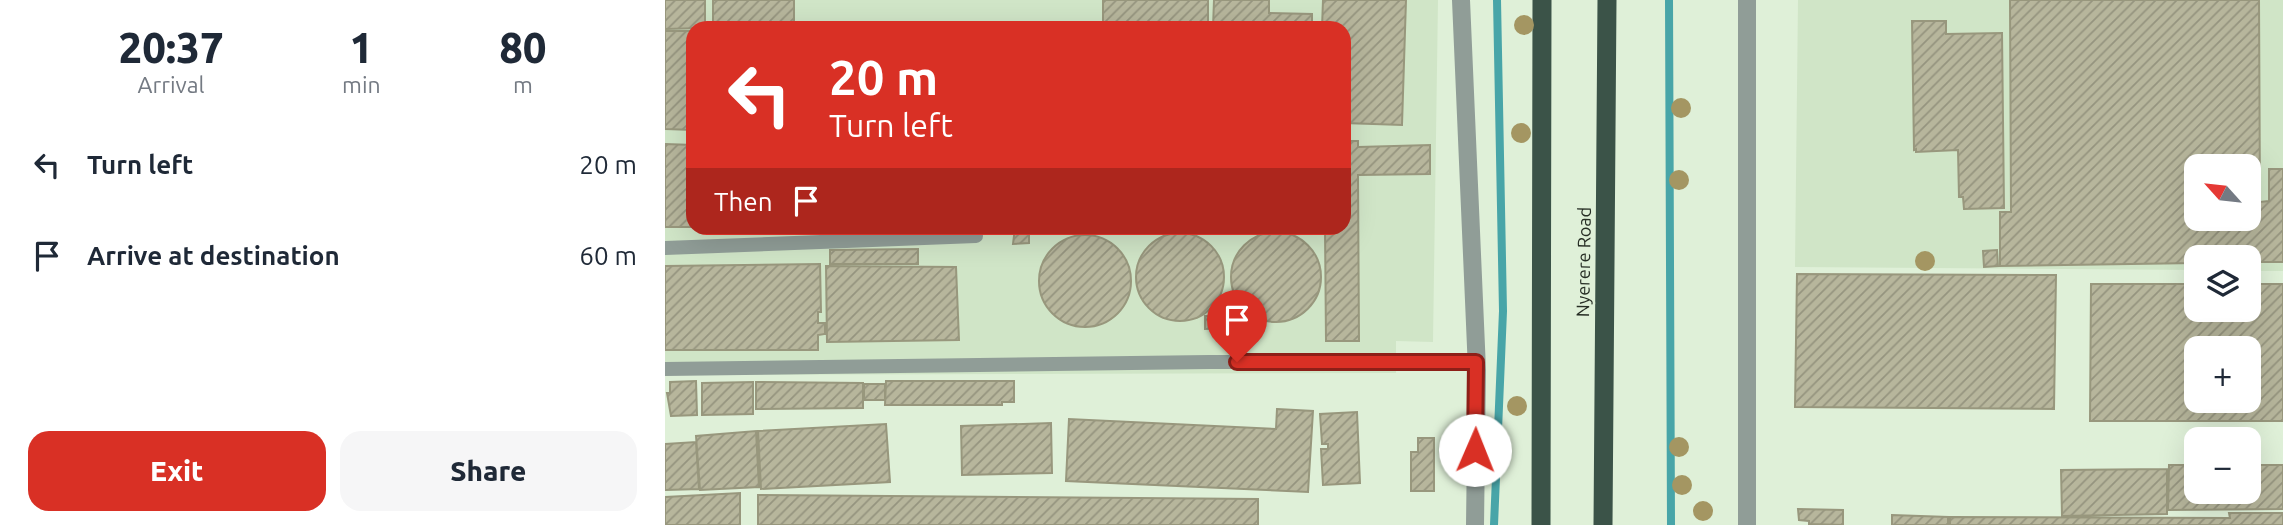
<!DOCTYPE html>
<meta charset="utf-8">
<style>
:root{--surface:#fff;--page:#f6f6f7;--text:#1f2937;--muted:#747a83;--accent:#d93025}
body{margin:0;font-family:Ubuntu,sans-serif;background:var(--page);color:var(--text);height:100vh;display:flex;flex-direction:column;font-size:26px;white-space:nowrap}
*{box-sizing:border-box;margin:0}
p{font-size:23px;color:var(--muted)}
.icon{flex:none;width:38px;height:38px;fill:none;stroke:currentColor;stroke-width:2;stroke-linecap:round;stroke-linejoin:round}
.map{position:relative;flex:1;overflow:hidden}
.drawer{display:flex;flex-direction:column;background:var(--surface);width:665px}
.drawer>*{flex:none}
.banner{position:absolute;left:21px;top:21px;width:665px;height:214px;border-radius:21px;box-shadow:0 7px 28px #0002;background:#d93025;color:#fff;overflow:hidden}
.needle{width:46px;rotate:297deg}
.fabs{position:absolute;left:1519px;top:154px;display:grid;gap:14px}
.fabs a{display:grid;place-items:center;width:77px;height:77px;border-radius:14px;background:var(--surface);box-shadow:0 7px 28px #0002;font-size:35px}
.pin{position:absolute;display:grid;place-items:center;width:60px;height:60px;color:#fff;margin:-72px -30px;border-radius:50% 50% 50% 0;rotate:-45deg;box-shadow:0 0 7px #0007}
.pin .icon{rotate:45deg}
.me{position:absolute;width:77px;margin:-38px;rotate:1deg;stroke-linejoin:round;filter:drop-shadow(0 0 5px #0008)}
.turn{display:flex;align-items:center;gap:24px;height:147px;padding:0 28px;font-size:32px}
.turn .icon{width:91px;height:91px;stroke-width:2.5}
.turn b{display:block;font-size:49px;line-height:60px}
.then{display:flex;align-items:center;height:66px;padding:0 28px;background:#0003;gap:14px;font-size:26px}
.eta{display:flex;justify-content:space-evenly;align-items:center;height:119px;text-align:center}
.eta b{font-size:42px;font-weight:800;line-height:49px}
.button{display:flex;gap:14px;margin-top:auto;padding:14px 28px}
.button a{flex:1;height:80px;border-radius:21px;background:var(--accent);color:#fff;font-size:28px;font-weight:800;line-height:80px;text-align:center}
.button a+a{background:var(--page);color:var(--text)}
ul{padding:0;list-style:none}
li{display:flex;align-items:center;gap:21px;height:91px;padding:0 28px}
li div{flex:1}
li b{display:block;font-size:26px}
li em{font-style:normal}
main{display:flex;flex:1;min-height:0}
.map>svg:first-child{display:block}
.built{fill:#d0e5c7;fill-rule:evenodd}
.lines{fill:none;stroke-linecap:round;stroke-linejoin:round}
.stream{stroke:#48a5a8;stroke-width:8}
.building{fill:url(#building-hatch);stroke:#98977d;stroke-width:2;fill-rule:evenodd}
.service{stroke:#909d97;stroke-width:14}
.minor{stroke:#909d97;stroke-width:18}
.trunk{stroke:#3b5348;stroke-width:19}
.tree{fill:#a49662}
.route-casing{stroke:#8d1f18;stroke-width:18}
.route{stroke:#d93025;stroke-width:12}
.labels{text-anchor:middle;stroke-width:5;stroke-linejoin:round;paint-order:stroke}
.street-label{font-size:18px;fill:#272e25;stroke:#dff0d8}
</style>
<main>
<section class="drawer">
<div class="eta">
<div><b>20:37</b><p>Arrival</p></div>
<div><b>1</b><p>min</p></div>
<div><b>80</b><p>m</p></div>
</div>
<ul>
<li><svg class="icon" aria-label="left" viewBox="0 0 24 24"><path d="M17 20v-9H6M10 6l-5 5 5 5"/></svg><div><b>Turn left</b></div><em>20 m</em></li>
<li><svg class="icon" aria-label="arrive" viewBox="0 0 24 24"><path d="M6 21V4h12l-3 4 3 4H6"/></svg><div><b>Arrive at destination</b></div><em>60 m</em></li>
</ul>
<div class="button"><a>Exit</a><a>Share</a></div>
</section>
<div class="map">
<svg width="1618" height="525" viewBox="0 0 1618 525">
<defs>
<pattern id="building-hatch" width="6" height="6" patternUnits="userSpaceOnUse" patternTransform="scale(1.75)"><rect width="6" height="6" fill="#b7b69c"/><path d="M-1 1l2-2M0 6l6-6M5 7l2-2" fill="none" stroke="#95947f"/></pattern>
</defs>
<rect width="100%" height="100%" fill="#dff0d8"/>
<path class="built" d="M0 0H773L768 342 731 341V373L0 375ZM28 28H679V228H28Z
M1133 0H1618V271H1584V257H1531V270L1130 267ZM1531 166H1584V219H1531Z"/>
<g class="lines">
<path class="stream" d="M1004 0 1006 525
M829 525 838 311 832 0"/>
</g>
<path class="building" d="M0 0H40V28L0 29Z
M48 0H129V28H48Z
M438 0H543V28H438Z
M549 0H604V13L647 14V28H548Z
M658 0H741L737 125 679 123V28H657Z
M1345 0H1594L1595 202 1604 201V169H1618V262H1584V257H1531V263L1335 266V212H1346ZM1531 166H1584V219H1531Z
M1247 21H1281V34L1337 33 1339 208 1299 209 1298 197H1294L1293 150 1251 152V149L1249 150Z
M0 31H28V130L0 129Z
M679 141H693V147L765 145V174L693 175 694 341H661L660 228H679Z
M0 144 28 145V227H0Z
M350 228H364V243L348 244Z
M566 277a45 45 0 1 1 90 0a45 45 0 1 1-90 0Z
M471 277a44 44 0 1 1 88 0a44 44 0 1 1-88 0Z
M374 281a46 46 0 1 1 92 0a46 46 0 1 1-92 0Z
M253 249V264H165V250Z
M1332 250 1333 266 1319 267 1318 251Z
M155 264 156 312H153V323H160V334L153 335V350H0V266Z
M161 266 291 267 294 340 162 342Z
M1132 274 1391 275 1389 409 1130 407Z
M1426 284H1531V310H1584V284H1618V421H1425ZM1531 348H1584V401H1531Z
M540 316 569 317V328L540 329Z
M31 381 32 415 6 416 2 393H5V382Z
M221 381H349V402H337V405H220Z
M88 382V414L37 415V383Z
M91 382 198 383V408L91 409Z
M199 384H220V400H199Z
M612 409 648 411 643 492 401 481 404 419 611 429Z
M692 412 695 483 658 485 656 449H663V444H657L655 414Z
M386 423 387 473 297 475 296 426Z
M221 424 225 482 96 489 93 431Z
M91 431 94 487 35 490 31 436Z
M753 438H769V491H746V452H753Z
M31 442 34 489 0 490V444Z
M1504 465H1531V492H1584V465H1618V509L1503 510Z
M1502 469V514L1397 516 1396 470Z
M75 493V525H0V497Z
M93 495 593 499V525H93Z
M1133 509 1178 510V525L1144 524V521L1134 520Z
M1564 513H1618V525H1285V517L1565 518Z
M1227 515 1283 517V525H1227Z"/>
<g class="lines">
<path class="service" d="M0 248 311 236
M0 369 544 362H811"/>
<path class="minor" d="M796 0 812 370 810 525
M1082 525V0"/>
<path class="trunk" d="M876 525 877 0
M938 525 942 0"/>
</g>
<g class="tree">
<circle cx="859" cy="25" r="10"/>
<circle cx="1016" cy="108" r="10"/>
<circle cx="856" cy="133" r="10"/>
<circle cx="1014" cy="180" r="10"/>
<circle cx="1260" cy="261" r="10"/>
<circle cx="852" cy="406" r="10"/>
<circle cx="1014" cy="447" r="10"/>
<circle cx="1017" cy="485" r="10"/>
<circle cx="1038" cy="511" r="10"/>
</g>
<g class="lines">
<defs>
<path id="route" d="M572 362H811L810 450"/>
</defs>
<use href="#route" class="route-casing"/>
<use href="#route" class="route"/>
</g>
<g class="labels">
<g class="street-label">
<text transform="translate(919 262) rotate(-89)" y="6">Nyerere Road</text>
</g>
</g>
</svg>
<div class="fabs">
<a><svg class="needle" viewBox="-14 -14 28 28"><path d="M0-13l5 13h-10z" fill="#e53935"/><path d="M0 13l5-13h-10z" fill="#747a83"/></svg></a>
<a><svg class="icon" aria-label="layers" viewBox="0 0 24 24"><path d="M12 4l9 5-9 5-9-5zM3 14l9 5 9-5"/></svg></a>
<a>+</a>
<a>−</a>
</div>
<div class="pin" style="left:572px;top:362px;background:#d93025"><svg class="icon" aria-label="arrive" viewBox="0 0 24 24"><path d="M6 21V4h12l-3 4 3 4H6"/></svg></div>
<svg class="me" style="left:810px;top:450px" viewBox="-20 -20 40 40"><circle r="19" fill="#fff"/><path d="M0-13L10 11 0 6-10 11z" fill="#d93025"/></svg>
<div class="banner">
<div class="turn"><svg class="icon" aria-label="left" viewBox="0 0 24 24"><path d="M17 20v-9H6M10 6l-5 5 5 5"/></svg><div><b>20 m</b>Turn left</div></div>
<div class="then">Then<svg class="icon" aria-label="arrive" viewBox="0 0 24 24"><path d="M6 21V4h12l-3 4 3 4H6"/></svg></div>
</div>
</div>
</main>
